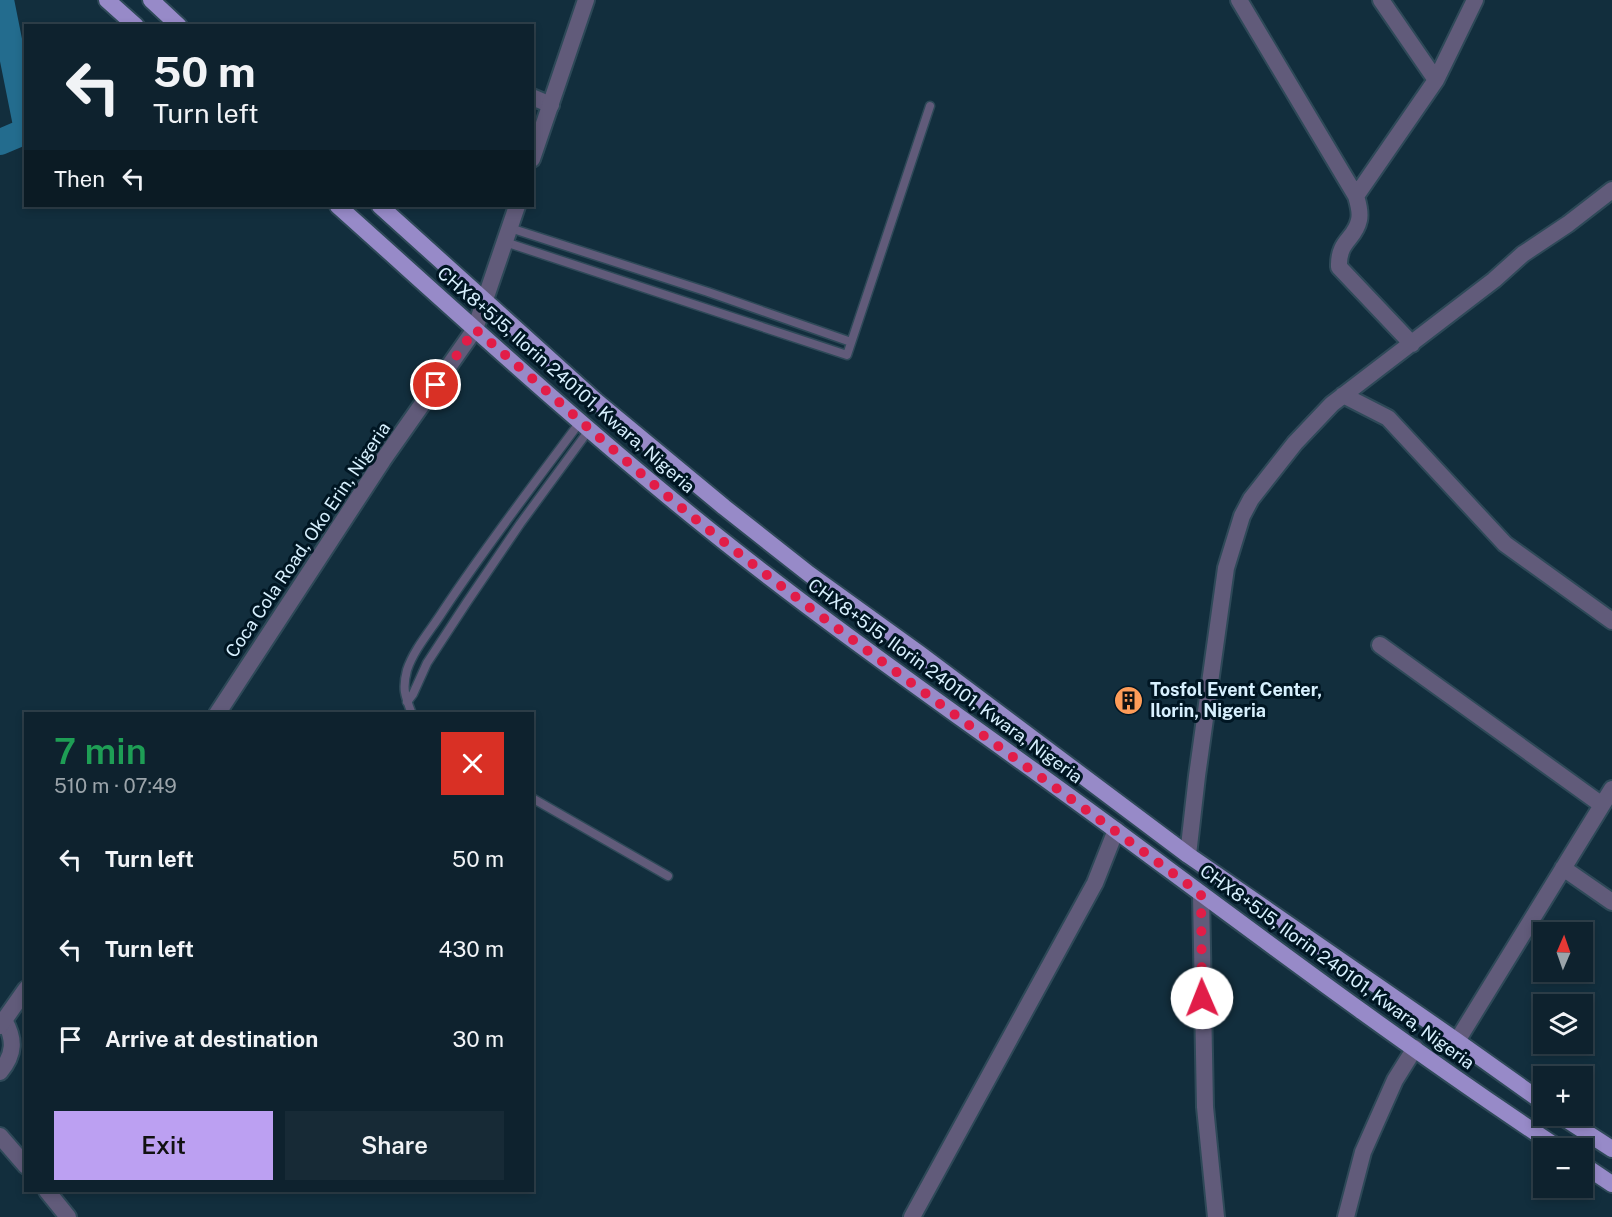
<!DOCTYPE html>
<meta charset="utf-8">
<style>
:root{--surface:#0e222e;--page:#172a36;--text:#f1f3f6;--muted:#9ba4aa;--line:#2e3f4a;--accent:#bca0f2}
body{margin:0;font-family:"Public Sans",sans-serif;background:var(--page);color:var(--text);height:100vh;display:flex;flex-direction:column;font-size:22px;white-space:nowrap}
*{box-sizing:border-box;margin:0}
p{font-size:20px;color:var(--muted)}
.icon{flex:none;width:33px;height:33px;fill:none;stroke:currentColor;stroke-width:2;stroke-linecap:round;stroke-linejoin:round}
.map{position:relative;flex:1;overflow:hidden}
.drawer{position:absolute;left:24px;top:712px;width:510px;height:480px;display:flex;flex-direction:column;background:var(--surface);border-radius:0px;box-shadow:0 3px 9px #0003,0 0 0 2px var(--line)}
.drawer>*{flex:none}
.guide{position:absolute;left:24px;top:24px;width:510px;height:183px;border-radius:0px;box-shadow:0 3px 9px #0003,0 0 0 2px var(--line);background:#0e222e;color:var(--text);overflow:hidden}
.needle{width:39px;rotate:2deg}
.buttons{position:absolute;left:1533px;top:922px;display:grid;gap:12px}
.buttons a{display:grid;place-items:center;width:60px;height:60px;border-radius:0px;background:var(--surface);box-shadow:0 3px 9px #0003,0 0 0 2px var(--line);font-size:30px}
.pin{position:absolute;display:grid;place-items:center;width:51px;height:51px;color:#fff;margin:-26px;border:3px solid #fff;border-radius:50%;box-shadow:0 2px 6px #0007}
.me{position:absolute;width:66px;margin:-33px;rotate:359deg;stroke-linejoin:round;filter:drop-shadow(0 0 4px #0008)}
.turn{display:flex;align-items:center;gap:21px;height:126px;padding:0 30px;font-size:27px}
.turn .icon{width:78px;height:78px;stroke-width:2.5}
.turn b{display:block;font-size:42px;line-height:51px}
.then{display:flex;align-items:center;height:57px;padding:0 30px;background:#0003;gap:12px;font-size:22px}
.round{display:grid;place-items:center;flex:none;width:63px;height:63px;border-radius:0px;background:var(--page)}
.overview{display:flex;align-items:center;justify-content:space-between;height:102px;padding:0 30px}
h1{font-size:36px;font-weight:600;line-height:45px;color:#1e9e55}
.cta{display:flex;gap:12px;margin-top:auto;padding:12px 30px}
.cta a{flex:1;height:69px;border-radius:0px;background:var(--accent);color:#111;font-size:24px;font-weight:600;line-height:69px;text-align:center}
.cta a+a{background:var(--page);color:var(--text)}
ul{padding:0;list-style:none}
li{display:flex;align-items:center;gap:18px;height:90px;padding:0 30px}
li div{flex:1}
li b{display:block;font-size:22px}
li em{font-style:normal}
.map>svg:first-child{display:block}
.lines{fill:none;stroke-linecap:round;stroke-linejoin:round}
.river{stroke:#236c8e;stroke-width:26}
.service-casing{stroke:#2e4958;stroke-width:11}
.minor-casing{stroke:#2e4958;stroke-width:20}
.tertiary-casing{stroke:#2e4958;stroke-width:20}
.primary-casing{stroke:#2e4958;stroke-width:20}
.service{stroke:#615b7a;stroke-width:8}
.minor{stroke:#615b7a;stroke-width:16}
.tertiary{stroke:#615b7a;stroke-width:16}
.primary{stroke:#978ac8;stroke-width:16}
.route{stroke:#e11d48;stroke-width:10;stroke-dasharray:0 18}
.labels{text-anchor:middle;stroke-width:6;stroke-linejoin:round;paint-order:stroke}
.street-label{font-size:18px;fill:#d7f0fe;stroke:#001623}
.poi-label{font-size:18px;font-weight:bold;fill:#d7f0fe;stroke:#001623;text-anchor:start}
</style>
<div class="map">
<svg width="1612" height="1217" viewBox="0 0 1612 1217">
<rect width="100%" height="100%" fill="#122e3d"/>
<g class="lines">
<path class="river" d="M1 0 26 125
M0 142 26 131"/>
<defs>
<path id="service" d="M510 228 708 292 851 342
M505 242 847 355 930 106
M407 702 413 694 427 663 467 602 520 524 589 430
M412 714C405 696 402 689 407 670 414 649 431 630 443 611 486 546 534 484 580 422
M532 798 668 876"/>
<path id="minor" d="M1239 0 1356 196C1358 203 1361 212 1359 220 1355 240 1338 240 1339 267L1412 344
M1381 0 1436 80
M532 97 551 105
M1356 196 1436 80 1475 0
M1343 395 1388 418 1505 544 1612 621
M1380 645 1602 805
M1188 855 1197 776 1226 568 1242 516 1251 499 1295 443 1332 404 1494 280 1523 254 1568 224 1612 190
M1563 868 1612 902
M1201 894 1205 1107 1216 1217
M1457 1041 1612 789
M0 1072C15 1054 15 1039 4 1020
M0 1136 26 1166
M47 1191 68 1217
M912 1217 1095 883 1116 830
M1346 1217 1363 1152 1395 1080 1415 1048"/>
<path id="tertiary" d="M532 159 586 0
M217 714 383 460 475 329 517 206
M0 1026 26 989"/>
<path id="primary" d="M107 0 136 26
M151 0 179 26
M338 206C461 316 583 429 712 532 844 638 983 732 1118 832 1264 940 1409 1049 1560 1149
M380 206 596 401 724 507 809 574 920 654 1188 855 1457 1041 1544 1103
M1561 1116 1612 1149
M1582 1164 1612 1184"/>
</defs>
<use href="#service" class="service-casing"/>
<use href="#minor" class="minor-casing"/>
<use href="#tertiary" class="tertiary-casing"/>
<use href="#primary" class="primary-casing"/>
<use href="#service" class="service"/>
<use href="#minor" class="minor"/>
<use href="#tertiary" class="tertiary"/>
<use href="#primary" class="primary"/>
</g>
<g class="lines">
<path class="route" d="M436 385 475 329C555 397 632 469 714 534 873 659 1039 774 1201 894L1202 998"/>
</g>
<defs>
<symbol id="building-disc" viewBox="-11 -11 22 22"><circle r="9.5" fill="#fe9c58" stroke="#001623"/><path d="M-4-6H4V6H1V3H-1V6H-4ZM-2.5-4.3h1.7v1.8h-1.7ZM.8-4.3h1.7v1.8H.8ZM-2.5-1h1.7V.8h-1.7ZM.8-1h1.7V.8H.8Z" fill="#111"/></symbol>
</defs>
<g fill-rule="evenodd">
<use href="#building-disc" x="1112" y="684" width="33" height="33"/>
</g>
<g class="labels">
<g class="street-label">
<text transform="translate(566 380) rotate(41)" y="6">CHX8+5J5, Ilorin 240101, Kwara, Nigeria</text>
<text transform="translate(308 540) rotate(-56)" y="6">Coca Cola Road, Oko Erin, Nigeria</text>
<text transform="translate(945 681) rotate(36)" y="6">CHX8+5J5, Ilorin 240101, Kwara, Nigeria</text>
<text transform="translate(1337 967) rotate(36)" y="6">CHX8+5J5, Ilorin 240101, Kwara, Nigeria</text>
</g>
<g class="poi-label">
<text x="1150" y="696">Tosfol Event Center,<tspan x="1150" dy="21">Ilorin, Nigeria</tspan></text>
</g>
</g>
</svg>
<div class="buttons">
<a><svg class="needle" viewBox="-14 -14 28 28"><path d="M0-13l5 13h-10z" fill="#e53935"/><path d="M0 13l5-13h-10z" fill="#9ba4aa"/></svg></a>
<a><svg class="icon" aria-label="layers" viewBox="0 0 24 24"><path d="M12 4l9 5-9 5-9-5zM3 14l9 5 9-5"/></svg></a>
<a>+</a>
<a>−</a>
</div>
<div class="pin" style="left:436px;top:385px;background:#d93025"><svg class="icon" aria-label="arrive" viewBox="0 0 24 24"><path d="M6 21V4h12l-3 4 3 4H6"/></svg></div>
<svg class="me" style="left:1202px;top:998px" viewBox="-20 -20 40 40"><circle r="19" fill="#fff"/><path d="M0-13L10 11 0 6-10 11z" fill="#e11d48"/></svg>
<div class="guide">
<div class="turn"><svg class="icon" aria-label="left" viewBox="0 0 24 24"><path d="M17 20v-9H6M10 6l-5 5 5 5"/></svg><div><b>50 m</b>Turn left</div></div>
<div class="then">Then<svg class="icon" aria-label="left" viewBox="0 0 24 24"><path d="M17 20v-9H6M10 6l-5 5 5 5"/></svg></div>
</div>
<section class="drawer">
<div class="overview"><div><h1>7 min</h1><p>510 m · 07:49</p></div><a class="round" style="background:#d93025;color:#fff"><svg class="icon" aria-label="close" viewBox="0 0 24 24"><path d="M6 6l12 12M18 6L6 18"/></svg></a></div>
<ul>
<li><svg class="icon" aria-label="left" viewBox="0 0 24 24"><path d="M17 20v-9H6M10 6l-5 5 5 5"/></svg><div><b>Turn left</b></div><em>50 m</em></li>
<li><svg class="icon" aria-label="left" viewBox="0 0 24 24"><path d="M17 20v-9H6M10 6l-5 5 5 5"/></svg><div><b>Turn left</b></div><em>430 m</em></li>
<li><svg class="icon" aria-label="arrive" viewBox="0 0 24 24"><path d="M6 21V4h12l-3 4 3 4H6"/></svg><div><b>Arrive at destination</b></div><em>30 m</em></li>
</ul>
<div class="cta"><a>Exit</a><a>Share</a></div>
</section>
</div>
